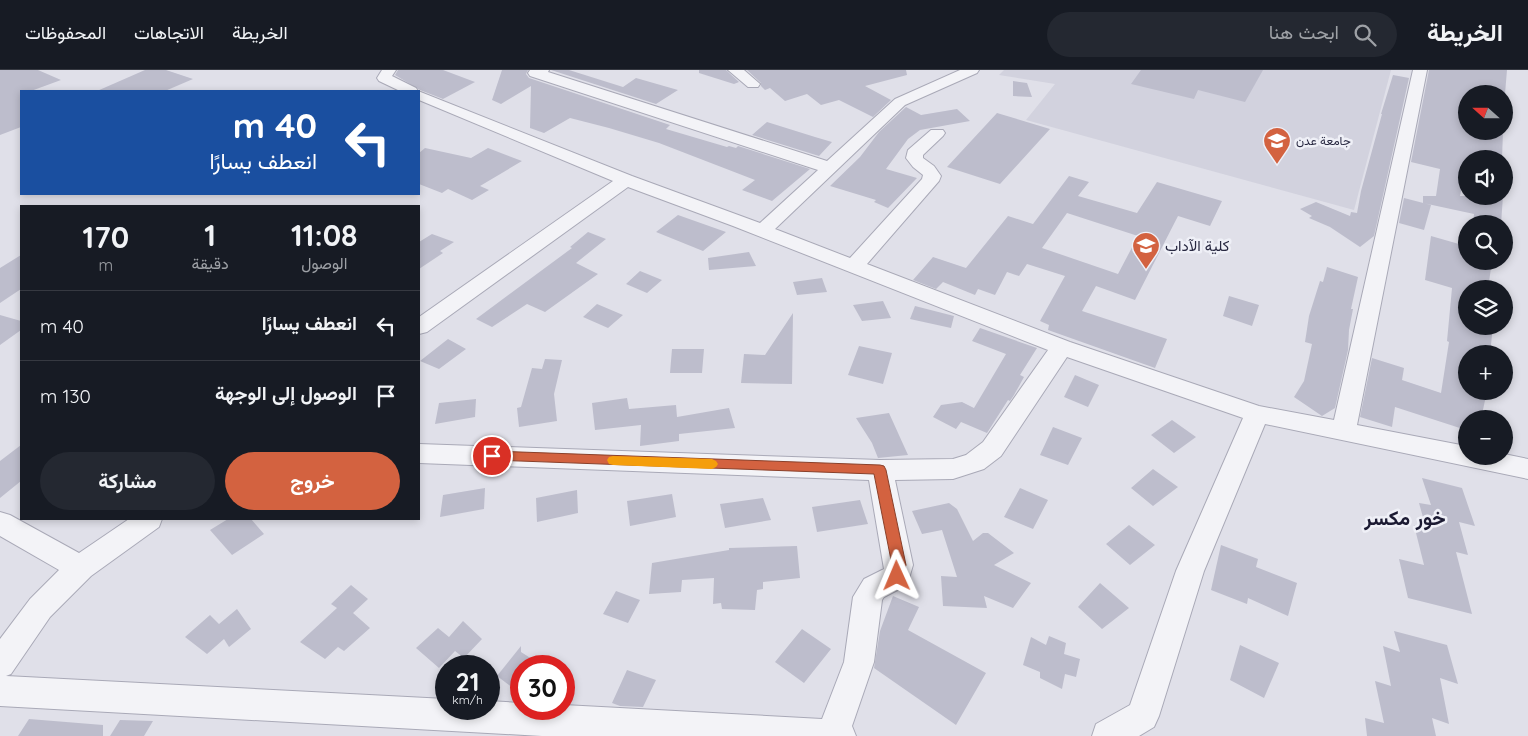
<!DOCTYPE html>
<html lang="ar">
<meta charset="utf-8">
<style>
:root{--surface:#171b24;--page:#242831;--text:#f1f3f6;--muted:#9ea1a6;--line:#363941;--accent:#d36240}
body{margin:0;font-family:Quicksand,Vazirmatn,sans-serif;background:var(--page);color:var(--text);direction:rtl;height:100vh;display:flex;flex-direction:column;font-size:19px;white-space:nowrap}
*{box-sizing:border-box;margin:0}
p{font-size:16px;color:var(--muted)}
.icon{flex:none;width:28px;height:28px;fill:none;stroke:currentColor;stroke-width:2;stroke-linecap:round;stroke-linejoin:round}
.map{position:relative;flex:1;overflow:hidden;direction:ltr}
.drawer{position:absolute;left:20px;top:135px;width:400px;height:315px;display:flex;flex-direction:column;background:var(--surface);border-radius:0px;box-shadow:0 2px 8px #0003;direction:rtl}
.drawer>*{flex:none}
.top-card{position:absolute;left:20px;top:20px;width:400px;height:105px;border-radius:0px;box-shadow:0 2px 8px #0003;direction:rtl;background:#1a4fa0;color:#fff;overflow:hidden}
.needle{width:32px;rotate:291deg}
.tools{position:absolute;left:1458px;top:15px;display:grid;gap:10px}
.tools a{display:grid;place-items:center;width:55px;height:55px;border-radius:50%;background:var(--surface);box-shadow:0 2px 8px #0003;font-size:25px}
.speed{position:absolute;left:435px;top:585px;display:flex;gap:10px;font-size:25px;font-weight:700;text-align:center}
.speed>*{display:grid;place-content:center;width:65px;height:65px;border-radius:50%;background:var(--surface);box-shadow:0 2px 8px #0003;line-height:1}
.speed small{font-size:12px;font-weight:400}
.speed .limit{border:8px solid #d22;background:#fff;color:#111}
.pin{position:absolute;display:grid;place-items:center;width:42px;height:42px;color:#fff;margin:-21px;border:2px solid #fff;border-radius:50%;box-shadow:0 1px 5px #0007}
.me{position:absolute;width:55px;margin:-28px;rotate:359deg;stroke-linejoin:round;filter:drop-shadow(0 0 4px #0008)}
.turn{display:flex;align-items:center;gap:18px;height:105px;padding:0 20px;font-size:22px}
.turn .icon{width:65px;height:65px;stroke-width:2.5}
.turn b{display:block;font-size:35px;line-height:42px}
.eta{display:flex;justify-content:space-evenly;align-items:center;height:85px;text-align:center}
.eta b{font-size:30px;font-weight:700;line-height:35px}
.cta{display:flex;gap:10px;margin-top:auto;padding:10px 20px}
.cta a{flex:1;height:58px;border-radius:30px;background:var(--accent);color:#fff;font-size:20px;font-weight:700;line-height:58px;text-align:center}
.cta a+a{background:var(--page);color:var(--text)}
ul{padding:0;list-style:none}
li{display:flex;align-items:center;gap:15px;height:70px;padding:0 20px;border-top:1px solid var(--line)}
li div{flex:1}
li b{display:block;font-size:19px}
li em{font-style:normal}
header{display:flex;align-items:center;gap:30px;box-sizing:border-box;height:70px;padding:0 25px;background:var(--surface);border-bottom:1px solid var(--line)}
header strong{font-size:24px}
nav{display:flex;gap:28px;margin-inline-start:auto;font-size:18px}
.search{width:350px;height:45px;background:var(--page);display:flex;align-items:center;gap:12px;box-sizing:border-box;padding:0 18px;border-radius:28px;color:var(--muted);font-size:19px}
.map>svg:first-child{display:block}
.built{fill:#d2d2de}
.building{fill:#bdbdcc;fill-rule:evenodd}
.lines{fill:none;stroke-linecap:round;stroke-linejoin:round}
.minor-casing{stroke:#a9a9b7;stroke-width:2}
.minor{fill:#f3f3f7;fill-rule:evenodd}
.route{fill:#d36240;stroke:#89402a}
.slow{fill:#f59e0b}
.labels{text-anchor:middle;stroke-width:5;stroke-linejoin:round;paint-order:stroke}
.far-poi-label{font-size:12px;fill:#282841;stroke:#eff0f7;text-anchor:start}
.poi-label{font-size:15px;fill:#282841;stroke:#eff0f7;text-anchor:start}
.district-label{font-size:20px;font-weight:bold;fill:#1b1a32;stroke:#eff0f7}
</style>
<header>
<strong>الخريطة</strong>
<div class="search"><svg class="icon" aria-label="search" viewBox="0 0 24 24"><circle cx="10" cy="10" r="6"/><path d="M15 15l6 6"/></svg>ابحث هنا</div>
<nav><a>الخريطة</a><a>الاتجاهات</a><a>المحفوظات</a></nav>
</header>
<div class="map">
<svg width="1528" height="666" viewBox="0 0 1528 666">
<rect width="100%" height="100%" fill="#e0e0e9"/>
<path class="built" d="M1004 0H1391L1354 140 1026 50 1055 14 999 5Z"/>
<path class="building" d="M0 0H38L61 10 31 21H21V57L0 65Z
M145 0H166L193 9 165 21H97Z
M398 0H443L475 12 443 29 420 20 395 5Z
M502 0H528L526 4 529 8 670 55 666 59 727 77 729 76 736 78 738 76 810 99 772 131 742 120 755 110 659 73 609 58 570 48 544 63 530 58 531 16 501 34 492 30Z
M551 0H569L623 17 636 8 678 20 656 34Z
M699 0H726L739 12 734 14 699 3Z
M747 0H906L907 5 865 16 891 30 873 47 839 30 821 35 807 24 785 31 770 18 765 20 761 16V13Z
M1141 0H1263L1245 32 1198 20 1194 29 1131 14Z
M1429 0H1507L1505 24H1466V61H1503L1502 89H1466V98L1460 126H1503L1501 154H1473L1474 144 1423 133V126H1436L1440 99 1411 92Z
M1393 5 1409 8 1374 166 1360 177 1330 157 1309 148 1312 146 1300 139 1316 132 1350 146 1351 142 1357 143 1361 121 1382 44H1381Z
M1013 11 1027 13 1032 27 1013 26Z
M906 37 921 45 957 39 970 51 920 60 908 69 886 99 917 108 888 138 874 132 876 130 830 116 860 87 879 62Z
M997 43 1050 59 1000 114 947 97Z
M767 52 815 67 832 72 819 86 752 65Z
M425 78 471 88 488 78 522 91 480 116 489 120 472 130 448 119 442 123 419 114V83Z
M1069 106 1089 112 1078 126 1137 143 1157 112 1222 131 1210 156 1178 146 1135 230 1096 216 1082 241 1167 269 1155 298 1048 260 1049 255 1040 251 1065 206 1027 194 1019 206 1007 202 995 225 978 219 975 225 943 212 936 219 913 210 933 187 966 198 1008 146 1033 154ZM1067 143 1138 166 1118 204 1042 178Z
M1404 128 1431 135 1424 160 1399 153Z
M678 145 726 162 703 181 656 162Z
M588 162 606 169 576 193 598 204 545 242 527 234 492 257 476 249 572 178 570 177Z
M432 164 454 172 440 181 443 183 419 199V172Z
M1431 166 1466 176V191H1492L1488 219H1466V256H1493L1490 284H1466V321H1487L1481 349H1466V360L1395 337 1392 357 1360 347 1372 288 1404 298 1402 310 1441 323 1449 272 1447 271 1452 218 1425 210Z
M749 182 756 196 709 200 708 188Z
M21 185V219L0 233V198Z
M1327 197 1358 207 1351 239H1353L1349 260 1348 280 1335 338 1322 346 1294 327 1304 311 1312 274 1305 272 1309 246 1320 211 1323 212Z
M640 201 662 210 647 223 626 214Z
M822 208 827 222 797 225 793 212Z
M1229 226 1259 235 1252 256 1223 246Z
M883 231 891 248 862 251 853 235Z
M597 234 623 245 608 258 583 247Z
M915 236 954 246 951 258 910 249Z
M793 243 792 314 741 313 744 284 765 285Z
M0 245 21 251V260L0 275Z
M980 258 1037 278 1020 305 1024 307 1014 325 1010 331 1008 330 987 363 961 352 956 359 933 347 941 335 962 332 974 338 1006 284 972 271Z
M448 269 466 279 439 299 420 291Z
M859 276 892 283 883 314 848 305Z
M672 279H704L702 303H670Z
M545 289 562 290 554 324 557 351 519 357 517 338 521 337 532 298 542 299Z
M1075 305 1099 315 1088 337 1064 327Z
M627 328 629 339 676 335 677 347 729 338 735 358 679 364V371L640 376 641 355 595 360 592 333Z
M476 329 475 347 435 354 439 333Z
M889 343 908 385 878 388 872 373 856 348Z
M1172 350 1196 367 1174 383 1151 365Z
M1053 357 1082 368 1068 395 1040 385Z
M21 375V411L0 428V391Z
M1153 399 1178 417 1153 436 1131 418Z
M1422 408 1462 418 1475 456 1459 452 1468 485 1456 482 1472 544 1408 528 1399 489 1424 495 1414 455 1426 458 1419 433 1431 435Z
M485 418 484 439 440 447 443 425Z
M1020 418 1048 430 1033 459 1004 447Z
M577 420 578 443 537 452 536 428Z
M672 424 676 447 630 456 627 431Z
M763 428 771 450 725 458 720 434Z
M860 430 868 454 817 462 812 437Z
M949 433 957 439 973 471 983 463H988L1014 483 994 495 1031 513 1013 538 984 526 987 538 943 536 941 506 957 507 942 460 922 464 912 441Z
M228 449H251L264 464 232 485 210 460Z
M1129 455 1155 475 1130 495 1106 474Z
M1221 475 1258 489 1256 497 1297 513 1288 546 1248 528 1247 534 1211 520Z
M797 476 800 508 763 512V519L757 520 755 540 722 539 721 533 713 534 714 508 682 510 681 522 649 524 652 493 729 480V478Z
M1100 513 1129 538 1102 559 1078 537Z
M351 515 368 529 353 543 370 558 344 581 338 577 325 589 300 572 337 538 331 534Z
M616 521 640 530 628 553 603 544Z
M893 526 919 537 908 560 986 603 956 655 874 598 880 561Z
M237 539 251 559 229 577 224 569 207 584 185 567 210 545 219 554Z
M463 551 482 569 464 588 455 581 439 598 416 578 438 558 449 567Z
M802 559 831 579 804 613 775 592Z
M1394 561 1447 575 1458 614 1440 608 1449 654 1432 648 1436 666H1367L1365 648 1384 653 1375 611 1391 616 1383 576 1400 582Z
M1049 566 1066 573 1064 584 1080 589 1076 607 1065 604 1062 619 1040 608V602L1023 595 1031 567 1046 575Z
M1240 575 1279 593 1264 628 1230 610Z
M521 576V582L543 596H521V624L497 606Z
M627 600 656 610 643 637 620 636 612 633Z
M29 649 103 655V666H18Z
M120 650 153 651 144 666H110Z"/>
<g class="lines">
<defs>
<path id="minor" d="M382 0H396L392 6 416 18 418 21 632 106 760 153 818 100 530 6 528 3 530 0H549L548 2 827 91 895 29 960 0H979L977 3 905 35 775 159 850 188 922 109 923 105 913 97 906 88 908 80 931 60H943L945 63 943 66 923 85V88L934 96 941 106 939 111 867 194 1070 272 1259 336 1334 350 1413 0H1427L1357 355 1466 376V386H1504V384L1528 389V409L1265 354 1204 501 1159 646 1154 657 1139 666H1092L1096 654 1130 635 1176 501 1243 348 1067 287 1001 386 984 399 953 409 895 410 913 495 907 515 884 527 882 530 874 592 852 656 856 666H542L0 636V569L30 529 59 500 0 466V442L10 445 79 483 129 449H162L159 457 91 506 50 547 11 604 6 606 446 629V639H489V631L521 633V639H564V635L822 649 844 592 853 527 864 509 884 499 869 410 419 393V374L880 390 953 389 966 385 983 372 1048 280 733 156 628 117 427 262 419 264V247L613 111 419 30V21H400L379 11 377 8Z
M728 0H744L760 14 758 17H748Z"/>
</defs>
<use href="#minor" class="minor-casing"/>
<use href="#minor" class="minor"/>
</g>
<path class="route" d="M492 381 880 395 884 396 886 400 906 495 901 510 897 512 892 510 890 506 892 495 874 404 492 390 487 389 485 386 487 382Z"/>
<path class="slow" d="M613 386 712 389 716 391 718 394 716 397 712 399 613 395 609 394 607 390 609 387Z"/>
<defs>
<symbol id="university-pin" viewBox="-11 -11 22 30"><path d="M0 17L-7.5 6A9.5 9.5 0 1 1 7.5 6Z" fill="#d36240" stroke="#eff0f7"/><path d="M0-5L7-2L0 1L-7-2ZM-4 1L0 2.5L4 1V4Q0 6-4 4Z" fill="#fff"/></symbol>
<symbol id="school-pin" viewBox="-11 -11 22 30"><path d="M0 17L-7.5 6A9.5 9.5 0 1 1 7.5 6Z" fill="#d36240" stroke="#eff0f7"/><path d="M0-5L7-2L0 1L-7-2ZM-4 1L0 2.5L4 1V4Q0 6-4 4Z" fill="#fff"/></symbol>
</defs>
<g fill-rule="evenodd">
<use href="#university-pin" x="1261" y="55" width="32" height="43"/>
<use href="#school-pin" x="1130" y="160" width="32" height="43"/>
</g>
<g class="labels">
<g class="far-poi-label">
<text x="1296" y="75">جامعة عدن</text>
</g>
<g class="poi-label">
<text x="1165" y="181">كلية الآداب</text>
</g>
<g class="district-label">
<text x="1405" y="455">خور مكسر</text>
</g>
</g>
</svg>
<div class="tools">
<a><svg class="needle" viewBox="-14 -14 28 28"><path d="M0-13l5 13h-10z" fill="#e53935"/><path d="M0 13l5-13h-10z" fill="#9ea1a6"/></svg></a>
<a><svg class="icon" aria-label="sound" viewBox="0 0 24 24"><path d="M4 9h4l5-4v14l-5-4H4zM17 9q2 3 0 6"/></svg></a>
<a><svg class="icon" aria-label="search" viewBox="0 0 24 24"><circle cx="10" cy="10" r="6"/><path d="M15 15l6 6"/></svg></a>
<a><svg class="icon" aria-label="layers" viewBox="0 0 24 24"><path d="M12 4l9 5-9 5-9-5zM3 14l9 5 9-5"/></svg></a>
<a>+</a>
<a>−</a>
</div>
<div class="speed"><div>21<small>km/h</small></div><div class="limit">30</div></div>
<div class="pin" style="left:492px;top:386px;background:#d93025"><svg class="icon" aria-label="arrive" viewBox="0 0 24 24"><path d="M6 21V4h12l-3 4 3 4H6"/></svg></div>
<svg class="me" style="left:897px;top:506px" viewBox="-20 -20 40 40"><path d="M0-17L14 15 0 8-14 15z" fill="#d36240" stroke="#fff" stroke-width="4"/></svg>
<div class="top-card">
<div class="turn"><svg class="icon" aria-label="left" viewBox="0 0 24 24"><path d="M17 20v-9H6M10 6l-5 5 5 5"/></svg><div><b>40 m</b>انعطف يسارًا</div></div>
</div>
<section class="drawer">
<div class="eta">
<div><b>11:08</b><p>الوصول</p></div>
<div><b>1</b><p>دقيقة</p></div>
<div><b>170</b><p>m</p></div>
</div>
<ul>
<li><svg class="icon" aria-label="left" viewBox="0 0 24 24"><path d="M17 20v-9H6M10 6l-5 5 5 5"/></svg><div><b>انعطف يسارًا</b></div><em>40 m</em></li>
<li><svg class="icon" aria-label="arrive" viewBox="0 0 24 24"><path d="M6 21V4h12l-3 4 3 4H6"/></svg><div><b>الوصول إلى الوجهة</b></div><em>130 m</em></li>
</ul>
<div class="cta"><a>خروج</a><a>مشاركة</a></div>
</section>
</div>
